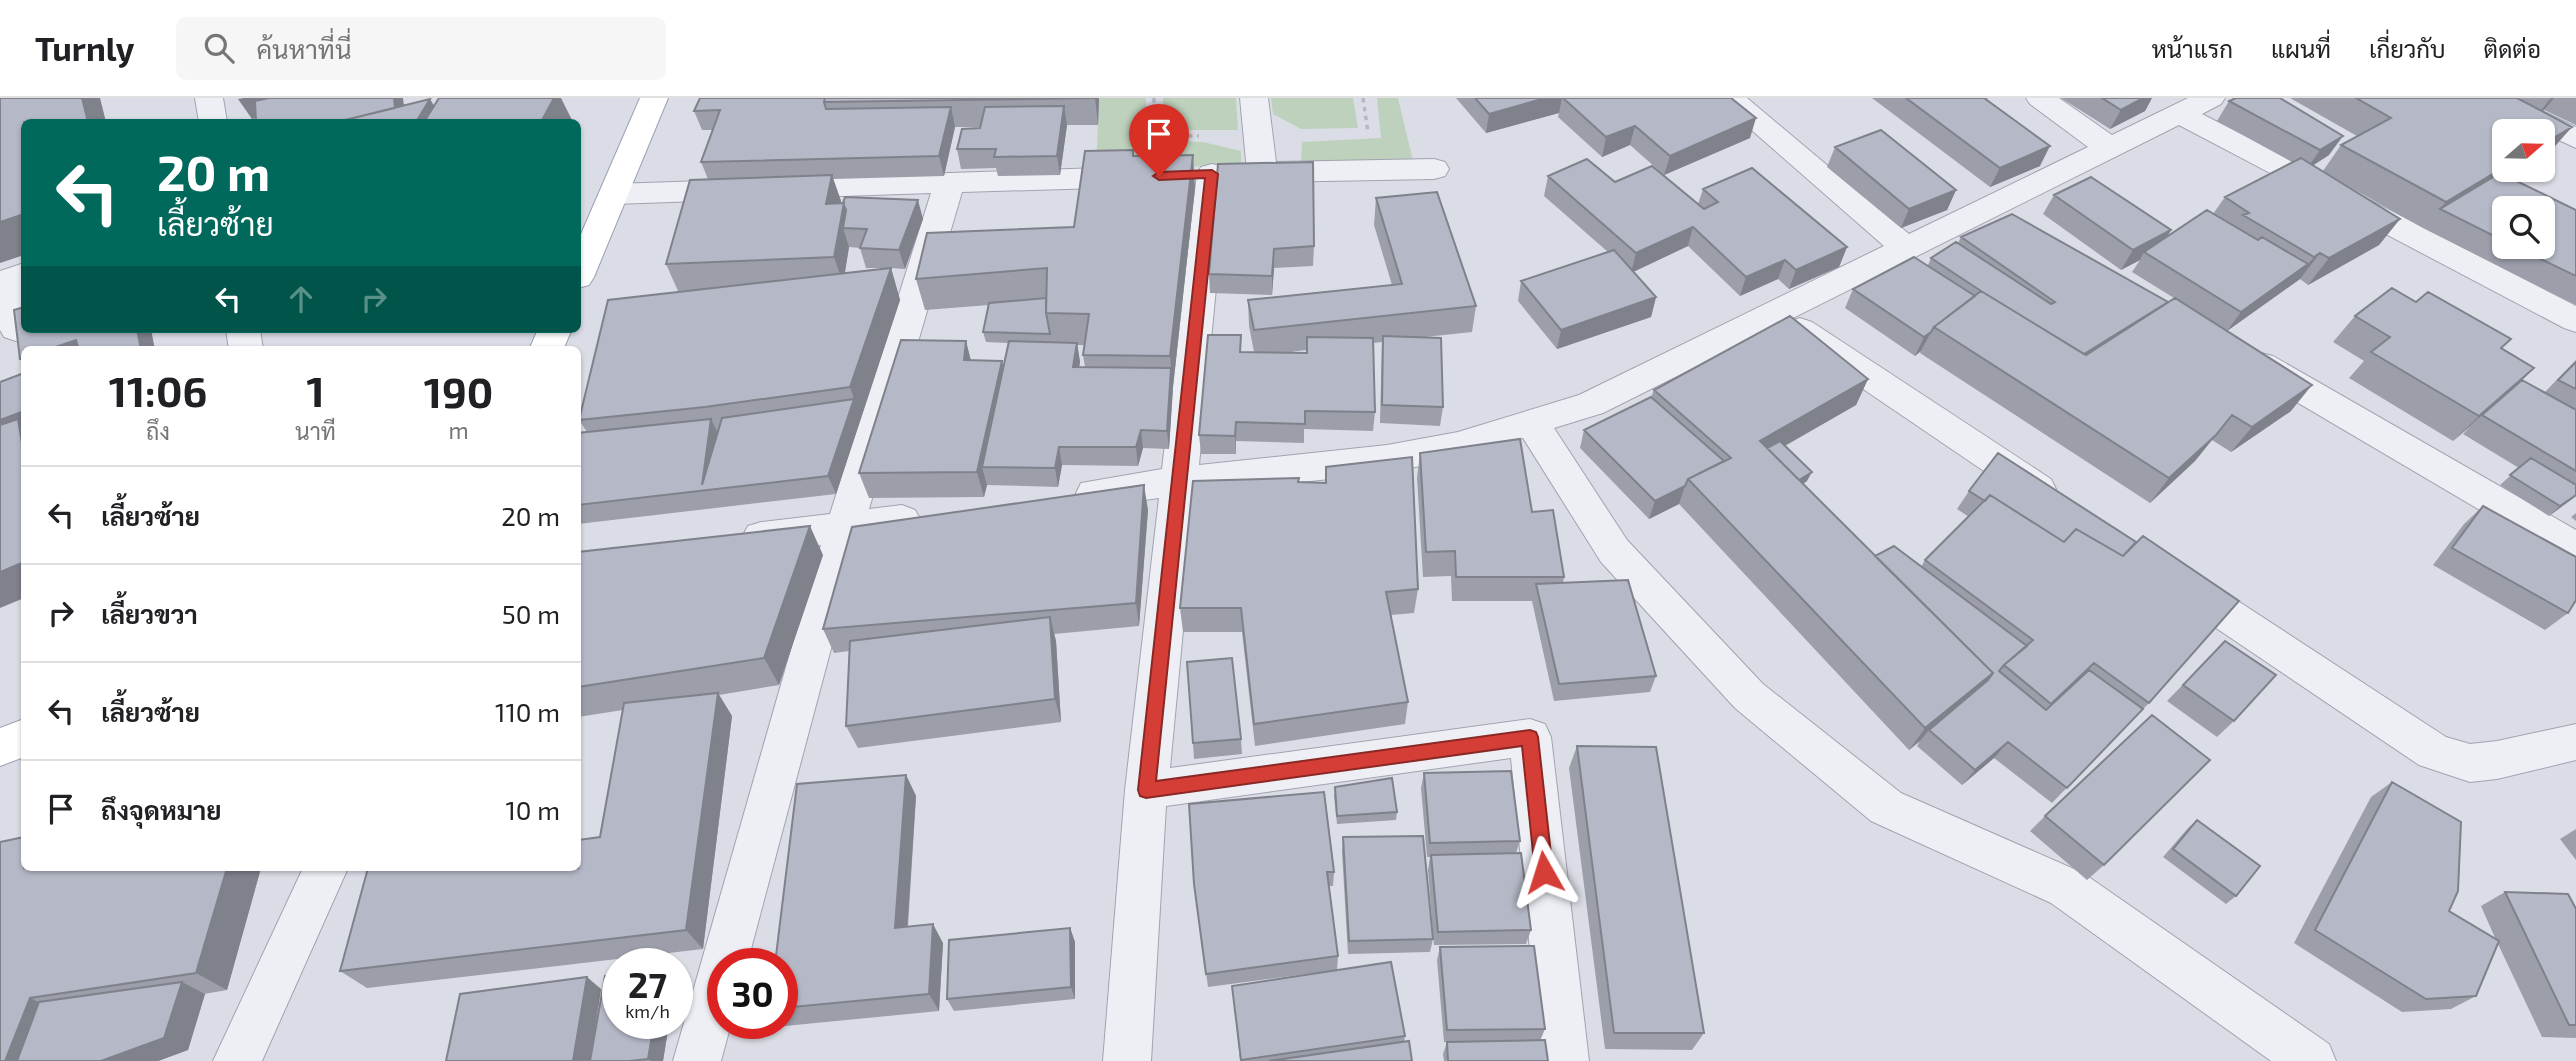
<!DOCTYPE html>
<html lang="th">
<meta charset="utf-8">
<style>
:root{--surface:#fff;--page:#f6f6f6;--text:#202124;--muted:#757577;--line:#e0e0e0}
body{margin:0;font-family:"Exo 2",Sarabun,sans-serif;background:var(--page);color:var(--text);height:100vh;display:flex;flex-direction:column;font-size:26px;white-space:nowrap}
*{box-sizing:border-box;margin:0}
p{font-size:23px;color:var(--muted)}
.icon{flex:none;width:38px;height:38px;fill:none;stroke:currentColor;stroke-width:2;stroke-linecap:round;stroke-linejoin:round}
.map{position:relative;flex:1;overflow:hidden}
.panel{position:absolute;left:21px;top:248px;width:560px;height:525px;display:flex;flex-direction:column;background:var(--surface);border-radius:10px;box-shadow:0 2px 5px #0004}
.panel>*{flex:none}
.top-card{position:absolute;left:21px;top:21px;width:560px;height:214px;border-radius:10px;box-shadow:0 2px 5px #0004;background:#00695c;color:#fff;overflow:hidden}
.needle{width:46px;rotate:70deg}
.fabs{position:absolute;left:2492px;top:21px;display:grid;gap:14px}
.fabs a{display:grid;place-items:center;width:63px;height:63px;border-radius:10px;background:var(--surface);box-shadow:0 2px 5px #0004;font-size:35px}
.speed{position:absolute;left:602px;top:850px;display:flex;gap:14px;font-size:35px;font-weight:700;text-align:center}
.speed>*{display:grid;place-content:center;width:91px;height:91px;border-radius:50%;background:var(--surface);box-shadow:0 2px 5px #0004;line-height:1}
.speed small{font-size:18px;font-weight:400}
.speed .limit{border:10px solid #d22;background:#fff;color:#111}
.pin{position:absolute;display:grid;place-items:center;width:60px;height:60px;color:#fff;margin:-72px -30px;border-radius:50% 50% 50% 0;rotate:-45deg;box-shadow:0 0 7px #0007}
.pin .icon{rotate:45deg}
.me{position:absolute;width:77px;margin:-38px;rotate:354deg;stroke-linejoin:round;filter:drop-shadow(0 0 5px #0008)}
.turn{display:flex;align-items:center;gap:24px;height:147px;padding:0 21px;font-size:32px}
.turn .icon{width:91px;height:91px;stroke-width:2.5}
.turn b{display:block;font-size:49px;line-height:60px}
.lanes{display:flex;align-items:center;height:66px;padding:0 21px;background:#0003;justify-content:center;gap:35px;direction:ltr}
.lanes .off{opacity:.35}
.eta{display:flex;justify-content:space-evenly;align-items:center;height:119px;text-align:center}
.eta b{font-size:42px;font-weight:700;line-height:49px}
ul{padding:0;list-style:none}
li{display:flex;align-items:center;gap:21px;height:98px;padding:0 21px;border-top:2px solid var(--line)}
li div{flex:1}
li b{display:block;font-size:26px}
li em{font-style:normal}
header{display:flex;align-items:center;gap:42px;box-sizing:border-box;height:98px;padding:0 35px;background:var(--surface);border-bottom:2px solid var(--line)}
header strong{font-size:33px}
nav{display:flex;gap:38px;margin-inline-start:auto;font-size:24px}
.search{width:490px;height:63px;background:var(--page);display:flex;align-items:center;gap:18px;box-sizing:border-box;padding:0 24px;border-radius:10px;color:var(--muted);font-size:26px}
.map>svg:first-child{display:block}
.green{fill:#bdd1bc}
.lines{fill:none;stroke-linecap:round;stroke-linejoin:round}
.minor-casing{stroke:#a0a3b0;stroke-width:2}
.major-casing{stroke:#9a9fb3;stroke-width:2}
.path{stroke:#b5b8c1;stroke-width:3.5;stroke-dasharray:4.5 4.5;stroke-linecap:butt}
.minor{fill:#eeeff5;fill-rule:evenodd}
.major{fill:#fff;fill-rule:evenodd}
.wall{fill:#9c9eaa;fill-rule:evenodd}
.shaded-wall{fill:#7f818b}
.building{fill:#b5b8c6;stroke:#7f818b;stroke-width:2}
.route{fill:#d53e37;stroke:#8a2824;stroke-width:2}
</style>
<header>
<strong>Turnly</strong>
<div class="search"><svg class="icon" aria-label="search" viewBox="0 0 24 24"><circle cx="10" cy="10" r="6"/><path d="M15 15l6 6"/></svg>ค้นหาที่นี่</div>
<nav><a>หน้าแรก</a><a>แผนที่</a><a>เกี่ยวกับ</a><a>ติดต่อ</a></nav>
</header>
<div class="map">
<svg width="2576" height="963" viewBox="0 0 2576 963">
<rect width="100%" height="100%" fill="#dbdde6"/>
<path class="green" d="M1099 0H1146V42L1203 44 1241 53V67L1096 72Z
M1163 0H1236L1238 32H1163Z
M1271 0H1353L1358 30 1301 31 1273 16Z
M1377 0H1398L1413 63 1301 66 1302 44 1381 40Z"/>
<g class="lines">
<defs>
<path id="minor" d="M195 0H223L227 24H199Z
M1240 0H1268L1276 64 1434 61 1445 64 1449 71 1445 78 1434 81 1263 84 1251 81 1247 74Z
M1715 0H1747L1909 136 2088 49 2030 6 2026 0H2059L2112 37 2188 0H2225L2221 6 2202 16 2576 208V234L2564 230 2179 27 1603 315 1554 330 1627 442 1763 586 1901 695 2083 775 2329 946 2336 963H2271L2051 805 1871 723 1735 610 1601 464 1523 340 1458 360 1387 375 1196 395 1170 670 1530 621 1545 626 1551 639 1589 963H1541L1511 660 1166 708 1151 963H1103L1125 692 1159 400 1094 409 1081 405 1076 395 1081 385 1162 371 1197 76 1201 69 1212 66 1223 69 1227 76 1199 367 1387 347 1458 334 1579 297 1884 148Z
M2477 0H2514L2576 29V50L2481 6Z
M1133 69 1144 72 1148 79 1144 86 1133 89 962 94 869 411 902 407 915 412 921 422 915 432 860 442 747 866H723V926H731L721 963H673L821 447 761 454 748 450 742 439 748 428 761 424 830 416 931 95 614 106 603 103 599 96 603 89 614 86Z
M24 165V231H33L28 239 16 243 4 239 0 232V173Z
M1800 220 1812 224 2051 381 2056 391 2051 401 2038 405 2025 401 1788 240 1783 232 1788 224Z
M226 231H260L263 252H229Z
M2261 255 2273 258 2576 432V465L2563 461 2249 276 2244 267 2249 258Z
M2184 472 2198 477 2446 639 2470 646 2497 643 2576 626V662L2497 681 2470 684 2419 667 2170 499 2165 488 2170 477Z
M303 770H348L262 963H213Z"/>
<path id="major" d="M640 0H668L594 179 589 187 578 190V143Z
M538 231H572L563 252H529Z
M24 621V659L0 668V630Z"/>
</defs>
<use href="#minor" class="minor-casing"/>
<use href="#major" class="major-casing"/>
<path class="path" d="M1154 0V38H1199
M1363 0 1368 35"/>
<use href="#minor" class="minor"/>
<use href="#major" class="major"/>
</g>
<path class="wall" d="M700 0H1099L1098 27H1067L1060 77 998 78 996 70 961 71 957 51 980 30 981 29H955L944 78 833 81 841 103 840 105 923 121 905 171 891 170 900 202 836 396 578 426V335L587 334 579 322 702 192 678 193 666 166 708 81 701 64 713 32H702L694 13ZM849 149 860 150 866 170H888L845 175Z
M1456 0H1731L1750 40 1664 77 1630 47 1602 59 1558 19 1559 15 1486 35Z
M1872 0H1989L1986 1 2040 68 1990 89Z
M2061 0H2152L2145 13 2110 31Z
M2290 0H2576V27L2544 12 2542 13 2548 56 2543 59V33L2509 79 2576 112V207L2423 130 2346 87 2400 121 2379 147 2308 187 2300 181 2227 233 2291 313 2231 354 2212 342 2195 363 2150 405 1920 255 1921 253 1915 258 1845 210 1853 191 1928 167 1931 160 1958 145 1961 139 2168 204 2174 200 2132 174 2140 162 2121 172 2043 116 2054 97 2171 132 2167 139 2213 116 2225 99 2292 64 2217 23 2229 3 2329 57 2313 67 2323 73 2341 47 2357 38ZM2504 110 2543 149H2504Z
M1835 49 1956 92 1947 112 1901 130 1827 69Z
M1134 58 1195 89 1173 289 1169 351 1143 350 1138 368 1062 367 1058 389 987 387 984 399 869 400 859 375 966 243 971 262 1003 269 1008 245 986 244 983 234 989 207 925 212 916 181 1074 129ZM1077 247H1085L1083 257 1085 269H1079L1080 264Z
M1218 66 1314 148 1313 168 1274 170 1272 197 1210 195 1209 176Z
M1548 78 1615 84 1698 106 1703 91 1847 149 1839 169 1789 191 1778 181 1740 198 1688 148 1633 174 1656 199 1651 219 1557 251 1518 203 1521 183 1608 154 1544 98Z
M1376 100 1476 208 1472 234 1425 239 1443 309 1440 328 1380 325 1382 244 1373 245 1375 314 1373 333 1304 331V345L1236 343V356H1201L1199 337 1254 254 1249 228 1248 202 1392 187 1374 127ZM1307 252V255H1284L1298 253Z
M2355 218 2502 251 2534 270 2520 284 2544 295 2576 262V398L2549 418 2500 387 2519 370 2463 336 2470 329 2453 343 2349 280 2364 263 2333 244Z
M275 231H327L276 233Z
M1868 281 1856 307 1785 348 1807 383 1803 386 1875 458 1921 469 1925 462 1969 419 1957 411 1969 393 1998 355 2149 605 2052 705 1994 660 1962 687 1917 648 1920 643 1909 652 1679 406 1649 421 1580 350 1584 332 1651 299 1654 292Z
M1420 355 1532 414 1564 479 1563 485 1656 578 1650 594 1554 603 1532 503H1452L1451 478 1423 479 1417 380Z
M1326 369 1418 491 1414 515 1391 517 1408 604 1405 626 1255 648 1242 534H1183L1180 510 1299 380V384L1325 385Z
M2483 408 2568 515 2545 532 2433 467 2464 426Z
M1148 412 1139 528 1054 536 1056 543 1061 624 858 650 846 628 849 553 834 555 823 531Z
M2576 415V423L2571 419Z
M578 454 823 457 779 587 719 597 732 618 703 851 367 890 340 873 600 739 623 612 578 619Z
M2225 543 2234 623 2217 639 2167 603Z
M1241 641 1242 656 1194 661 1193 645Z
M1577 648 1704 935 1692 952 1605 951 1569 670Z
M1424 675 1520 743 1516 755 1531 832 1526 846 1434 847 1428 772 1430 759H1427L1421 690Z
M906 677 916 698 908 829 943 845 939 913 785 928 782 924V866Z
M2392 684 2449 813 2496 842 2481 808 2505 794 2576 811V940L2542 939 2498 846 2476 898 2451 911 2402 914 2294 845 2371 699Z
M1335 689 1397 714 1396 722 1337 726 1334 698Z
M2045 718 2104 767 2087 782 2030 733Z
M2197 722 2236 798 2226 806 2163 759 2188 730Z
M2576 731V762L2560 741Z
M1343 739 1433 841 1430 854 1348 856 1342 754Z
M24 770H261L227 892 204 896H205L188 952 158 963H0Z
M1334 774 1333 788H1329L1338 858 1337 872 1208 889 1194 786Z
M1070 830 1075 844V901L954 913 947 901Z
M1440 849 1545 931 1540 943 1444 944 1437 862Z
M1232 888 1405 938 1404 944 1412 963H1240Z
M601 891 591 958 618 926H669L663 963H446Z
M1447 944 1548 963H1444L1443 956Z"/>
<path class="shaded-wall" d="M82 0H100L106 24H88Z
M244 0H332V3L252 21 238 1Z
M394 0H403L406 24H370Z
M554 0H561L573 24H541Z
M1095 0H1099L1098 27Z
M1545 0H1562L1559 15 1486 35 1489 16Z
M2143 0H2152L2145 13 2110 31 2121 12Z
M2551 0H2554L2544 12 2538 16Z
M430 1 444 24H416Z
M1064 8 1067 27 1060 77 1057 58Z
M951 9 955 29 944 78 939 58Z
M1756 20 1750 40 1664 77 1670 58Z
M1635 28 1630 47 1602 59 1606 39Z
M2572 29 2548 56 2543 59V46Z
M2343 38 2329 57 2306 72 2320 52Z
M2050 48 2040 68 1990 89 2000 70Z
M1193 57 1195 89 1173 289 1169 351 1167 333 1171 270 1170 258Z
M2504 69V72H2521L2448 115 2440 111 2446 104Z
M832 77 841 103 835 132 826 106Z
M1956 92 1947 112 1901 130 1909 111Z
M918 102 923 121 905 171 899 152Z
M844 105 852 130H843L849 149 843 185 834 159Z
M24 116V157L0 165V124Z
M2400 121 2379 147 2308 187 2329 160Z
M1693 129 1688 148 1631 175 1636 155Z
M2171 132 2159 152 2144 154 2140 162 2121 172 2133 152Z
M1847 149 1839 169 1789 191 1796 172Z
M1274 151V170L1272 197V178Z
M2320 155 2300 181 2227 233 2241 214 2308 166 2314 159Z
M1785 162 1778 181 1740 198 1746 179Z
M891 170 900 202 836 396 828 378 854 301 850 289Z
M1656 199 1651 219 1557 251 1561 232Z
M2168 204 2063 280 2076 261Z
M137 231H151L155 252H141Z
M1931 234 1921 253 1915 258 1924 239Z
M76 242 86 252H47Z
M966 243 972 269 964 262Z
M1077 245 1080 264 1076 288 1073 269Z
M1002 263 1008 288 982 369 987 387 984 399 977 374Z
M2534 270 2508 296 2482 317 2453 343 2479 318Z
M1868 281 1856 307 1758 363 1760 343Z
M2312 287 2291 313 2231 354 2252 329Z
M24 313V357L0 333V322Z
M711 321 720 340 702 387Z
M1236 324V356L1235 338Z
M1141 332 1143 350 1138 368 1136 349Z
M2216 337 2195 363 2150 405 2169 380Z
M1059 349 1062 367 1058 389 1055 370Z
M1812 374 1807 383 1781 399 1785 390Z
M1144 387 1148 412 1139 528 1136 505Z
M1685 388 1679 406 1649 421 1655 403Z
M2576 397 2572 401 2549 418 2560 408Z
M810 428 823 457 779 587 764 560Z
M24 464V500L0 510V474Z
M1050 519 1056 543 1061 624 1055 601Z
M1993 575 1975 598 1929 632 1920 643 1909 652 1925 630Z
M718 595 732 618 703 851 686 832Z
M2008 644 1994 660 1962 687 1975 672Z
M906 677 916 698 906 848 895 830Z
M227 770H261L227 892 196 875Z
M933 826 943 845 939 913 929 896Z
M1070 830 1075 844V901L1071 889Z
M587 879 601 891 590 963H573Z
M182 884 205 896 188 952 158 963H101Z
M30 900 66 917 49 963H5Z
M654 926H669L663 963H651L648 961Z"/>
<path class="building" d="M0 0H82L88 24H24V116L0 124Z
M269 0H394L395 10 337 24H256L255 3Z
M439 0H554L541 24H424Z
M700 0H825L824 4 826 11 951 9 939 58 701 64 720 12 694 13Z
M825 0H1095L824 4Z
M1475 0H1545L1489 16Z
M1563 0H1731L1756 20 1670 58 1635 28 1606 39Z
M1906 0H1984L2050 48 2000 70Z
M2102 0H2143L2121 12Z
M2236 0H2280L2343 38 2320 52 2229 3Z
M2356 0H2517L2572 29 2543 46V33H2504V69L2446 104 2341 47 2391 20Z
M430 1 416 24H337Z
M1064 8 1057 58 994 59 996 51H957L962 31 980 30 985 9Z
M1881 32 1956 92 1909 111 1835 49Z
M1133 52V58L1193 57 1170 258 1083 257 1089 216 1046 215 1047 170 916 181 927 135 1074 129 1085 53Z
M2301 60 2400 121 2329 160 2320 155 2314 159 2243 117 2249 115 2225 99Z
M1587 61 1615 84 1652 68 1704 111 1718 104 1703 91 1752 70 1847 149 1796 172 1785 162 1746 179 1693 129 1636 155 1548 78Z
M1313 64 1314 148 1274 151 1272 178 1209 176 1218 66Z
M2500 75 2576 112V178L2516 149H2543V110H2504V143L2440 111Z
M832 77 826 106 844 105 834 159 666 166 690 82Z
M2091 79 2171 132 2133 152 2054 97Z
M1437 94 1476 208 1254 232 1248 202 1402 186 1376 100Z
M845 99 918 102 899 152 860 150 867 131 843 130 846 112 843 105Z
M2207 112 2258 142 2262 139 2308 166 2241 214 2144 154Z
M2012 116 2168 204 2084 256 1981 193 1931 160 1956 144 2051 206 2055 204 1961 139Z
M1614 152 1656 199 1561 232 1521 183Z
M1914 159 1975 198 1934 229 1931 234 1924 239 1853 191Z
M891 170 850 289 705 309 579 322 608 202Z
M2392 190 2416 204 2428 194 2511 241 2501 250 2534 270 2479 318 2371 254 2390 239 2355 218Z
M1981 193 2086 257 2175 200 2312 287 2252 329 2232 317 2216 337 2169 380 1934 229Z
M1046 200V215L1050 236 983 234 989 205Z
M24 209V231H137L141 252H79L76 242 47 252H24V260L20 261 14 212Z
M1790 218 1868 281 1760 343 1993 575 1925 630 1688 381 1731 360 1654 292Z
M1208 237H1241L1240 254 1307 255V239L1373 240 1375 314 1305 313V326L1236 324 1235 338 1199 337Z
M1383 238 1441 240 1443 309 1382 307Z
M901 242 966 243 964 262 1002 263 977 374 859 375Z
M1009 243 1077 245 1073 269 1171 270 1167 333 1141 332 1136 349H1059L1055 370 982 369Z
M2576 264V291L2558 282Z
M24 275V313L0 322V284Z
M2522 282 2576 312V373L2482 317Z
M1651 299 1724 363 1688 381 1685 388 1655 403 1584 332Z
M854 301 828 378 578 407V335L711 321 702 387 722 320Z
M18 321 24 357V464L0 474V327Z
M1520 341 1532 414 1553 412 1564 479H1456L1455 453 1426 454 1420 355Z
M1780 343 1812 374 1799 382 1767 350Z
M1998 355 2136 444 2123 458 2076 431 2064 444 1990 397 1985 403 1969 393Z
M1412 359 1418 491 1386 494 1408 604 1254 626 1241 510H1180L1193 383 1299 380 1298 384 1326 385V369Z
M2531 360 2576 387V397L2560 408 2510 377Z
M1144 387 1136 505 823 531 852 429Z
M1990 397 2064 444 2076 431 2123 458 2143 438 2239 503 2149 605 2094 565 2051 606 2004 567 2033 542 1925 462Z
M2483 408 2576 459V502L2568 515 2452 450Z
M810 428 764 560 578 589V454Z
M1894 448 2027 548 2004 567 1999 573 2046 612 2089 572 2143 611 2067 690 2008 644 1975 672 1929 632 1988 582 1993 575 1875 458Z
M1628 482 1656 578 1559 586 1536 486Z
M1050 519 1055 601 846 628 850 543Z
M2225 543 2276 577 2234 623 2183 587Z
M1232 560 1241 641 1193 645 1187 564Z
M718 595 686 832 340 873 368 770H578V742L600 739 624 605Z
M2152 617 2210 662 2104 767 2045 718Z
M1577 648 1656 649 1704 935H1614Z
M1511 673 1520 743 1430 745 1424 675Z
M906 677 895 830 933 826 929 896 782 910V866H775L797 686Z
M1392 680 1397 714 1337 718 1335 689Z
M2392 684 2461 724 2458 793 2449 813 2499 843 2476 898 2426 901 2315 832Z
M1324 694 1334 774H1327L1338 858 1206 876 1194 786 1189 706Z
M2197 722 2260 768 2236 798 2173 751Z
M1423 738 1433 841 1349 843 1343 739Z
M24 739V770H227L196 875 30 900 5 963H0V744Z
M1521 755 1531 832 1438 834 1431 757Z
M2505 794 2568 796 2576 811V927H2569Z
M1070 830 1071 889 947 901 949 842Z
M1534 848 1545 931 1447 932 1440 849Z
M1391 864 1405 938 1241 962 1232 888Z
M618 876V926H654L648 961 629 963H590L605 878Z
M587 879 573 963H446L460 896Z
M182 884 164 940 101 963H17L39 904Z
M1545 942 1548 963H1448L1447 944Z
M1409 943 1412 963H1269Z"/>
<path class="route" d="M1212 72 1218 76 1156 683 1530 632 1536 634 1538 639 1553 774 1551 780 1544 783 1538 780 1535 774 1522 648 1146 700 1140 698 1138 692 1205 80 1159 82 1153 78 1159 74Z"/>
</svg>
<div class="fabs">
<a><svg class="needle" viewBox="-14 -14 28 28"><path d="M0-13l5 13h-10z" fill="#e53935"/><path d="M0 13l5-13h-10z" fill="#757577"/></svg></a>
<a><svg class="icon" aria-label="search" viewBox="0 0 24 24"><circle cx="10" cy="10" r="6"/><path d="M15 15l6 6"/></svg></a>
</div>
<div class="speed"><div>27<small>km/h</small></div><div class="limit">30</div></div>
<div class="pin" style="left:1159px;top:78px;background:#d93025"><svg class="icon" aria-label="arrive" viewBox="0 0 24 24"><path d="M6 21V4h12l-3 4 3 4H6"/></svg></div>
<svg class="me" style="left:1544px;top:774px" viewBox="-20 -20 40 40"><path d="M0-17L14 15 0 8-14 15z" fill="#d53e37" stroke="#fff" stroke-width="4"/></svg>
<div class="top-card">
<div class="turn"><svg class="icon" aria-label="left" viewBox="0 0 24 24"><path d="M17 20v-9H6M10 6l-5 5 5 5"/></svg><div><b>20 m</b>เลี้ยวซ้าย</div></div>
<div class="lanes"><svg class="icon" aria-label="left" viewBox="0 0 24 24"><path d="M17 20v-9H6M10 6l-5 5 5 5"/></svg><svg class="icon off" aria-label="ahead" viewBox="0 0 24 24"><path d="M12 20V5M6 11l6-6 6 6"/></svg><svg class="icon off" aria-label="right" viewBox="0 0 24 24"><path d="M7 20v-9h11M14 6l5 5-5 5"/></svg></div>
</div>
<section class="panel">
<div class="eta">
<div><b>11:06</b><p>ถึง</p></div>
<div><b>1</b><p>นาที</p></div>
<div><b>190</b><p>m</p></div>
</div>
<ul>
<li><svg class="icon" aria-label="left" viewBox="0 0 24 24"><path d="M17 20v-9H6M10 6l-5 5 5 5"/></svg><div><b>เลี้ยวซ้าย</b></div><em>20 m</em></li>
<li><svg class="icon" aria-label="right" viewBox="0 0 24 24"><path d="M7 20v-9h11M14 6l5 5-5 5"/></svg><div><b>เลี้ยวขวา</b></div><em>50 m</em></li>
<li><svg class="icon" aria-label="left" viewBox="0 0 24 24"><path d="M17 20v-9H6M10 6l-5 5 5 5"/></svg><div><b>เลี้ยวซ้าย</b></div><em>110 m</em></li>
<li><svg class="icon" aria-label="arrive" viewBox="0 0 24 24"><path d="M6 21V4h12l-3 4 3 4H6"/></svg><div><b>ถึงจุดหมาย</b></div><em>10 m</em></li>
</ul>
</section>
</div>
